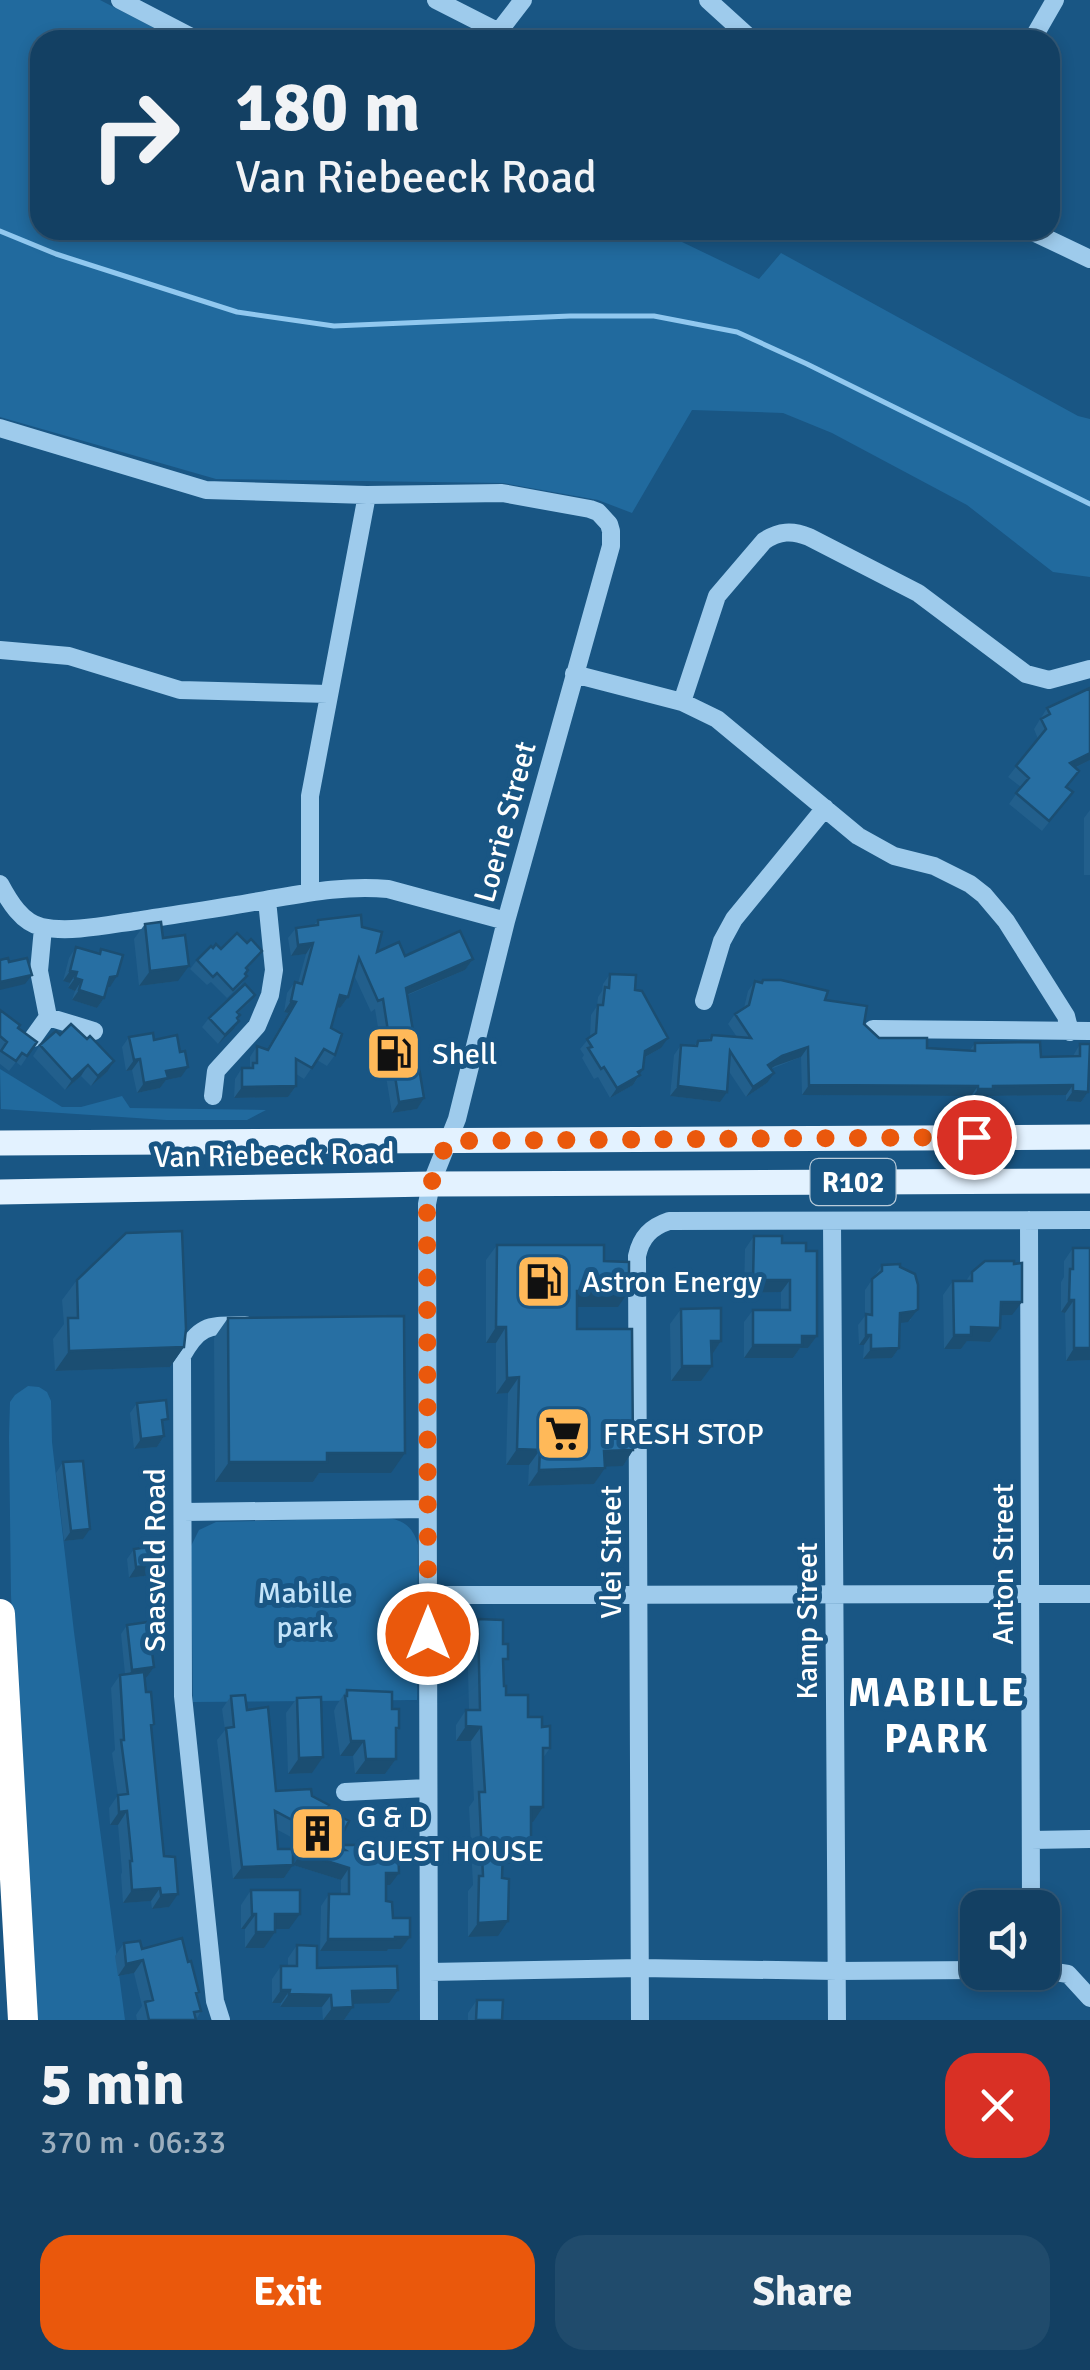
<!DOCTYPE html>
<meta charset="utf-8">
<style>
:root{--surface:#134063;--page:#204b6c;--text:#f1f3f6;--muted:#9dafbe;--line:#325978;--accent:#ea580c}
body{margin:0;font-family:Signika,sans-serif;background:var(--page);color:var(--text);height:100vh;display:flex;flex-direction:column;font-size:38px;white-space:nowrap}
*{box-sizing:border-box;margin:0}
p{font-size:32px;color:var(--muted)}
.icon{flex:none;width:55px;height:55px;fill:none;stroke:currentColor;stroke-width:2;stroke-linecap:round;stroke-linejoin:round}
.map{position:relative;height:2020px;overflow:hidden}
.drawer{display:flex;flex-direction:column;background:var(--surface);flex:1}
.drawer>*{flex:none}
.hud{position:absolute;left:30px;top:30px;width:1030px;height:210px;border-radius:30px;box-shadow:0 5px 15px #0003,0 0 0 2px var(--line);background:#134063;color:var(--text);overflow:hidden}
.fabs{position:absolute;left:960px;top:1890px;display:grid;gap:20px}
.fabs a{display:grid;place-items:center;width:100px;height:100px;border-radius:20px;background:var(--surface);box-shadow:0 5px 15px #0003,0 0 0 2px var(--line);font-size:50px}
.pin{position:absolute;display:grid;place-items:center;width:85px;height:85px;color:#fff;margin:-42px;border:5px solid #fff;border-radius:50%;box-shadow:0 2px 10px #0007}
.me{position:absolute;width:110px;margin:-55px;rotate:0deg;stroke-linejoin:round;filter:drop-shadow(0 0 8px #0008)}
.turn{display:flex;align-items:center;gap:35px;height:210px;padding:0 40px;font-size:45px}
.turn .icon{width:130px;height:130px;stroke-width:2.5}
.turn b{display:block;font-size:70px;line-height:85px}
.round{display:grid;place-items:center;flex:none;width:105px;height:105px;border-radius:30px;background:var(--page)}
.overview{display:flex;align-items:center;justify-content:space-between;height:170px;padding:0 40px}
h1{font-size:60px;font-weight:800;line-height:75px}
.action{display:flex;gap:20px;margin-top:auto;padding:20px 40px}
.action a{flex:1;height:115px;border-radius:30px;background:var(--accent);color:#fff;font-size:40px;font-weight:800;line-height:115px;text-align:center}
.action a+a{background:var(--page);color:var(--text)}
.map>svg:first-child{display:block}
.green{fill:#216a9e}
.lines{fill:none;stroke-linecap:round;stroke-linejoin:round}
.stream{stroke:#91c8ef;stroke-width:5}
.minor{stroke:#9ecbec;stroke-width:18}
.major{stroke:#e3f2ff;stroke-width:25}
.highway{stroke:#fff;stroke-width:30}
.wall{fill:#225f8c}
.shaded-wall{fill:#1b4e72}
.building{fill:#276fa3;stroke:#1b4e72;stroke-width:2.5}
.route{stroke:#ea580c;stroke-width:18;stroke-dasharray:0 32.4}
.labels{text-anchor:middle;stroke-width:10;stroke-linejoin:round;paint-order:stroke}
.shield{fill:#195684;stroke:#baccda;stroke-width:2.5}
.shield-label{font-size:28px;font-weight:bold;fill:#fff}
.street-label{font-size:30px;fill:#fff;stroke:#195684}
.poi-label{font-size:30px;fill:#fff;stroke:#195684;text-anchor:start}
.park-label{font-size:30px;fill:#c3e3f9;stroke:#195684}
.district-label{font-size:40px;font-weight:bold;letter-spacing:2.5px;fill:#fff;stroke:#195684}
</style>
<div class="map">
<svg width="1090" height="2020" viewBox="0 0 1090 2020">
<rect width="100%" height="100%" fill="#195684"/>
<path class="green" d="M0 0H100L178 40H40V230H638L682 242 759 279 781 253 1078 416 1090 419V577L1053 572 967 505 832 433 783 413 692 410 632 513 598 500 503 483 216 479 0 417Z
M0 1069 62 1107H81L122 1096 130 1108 266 1110 247 1120H166L1 1109Z
M28 1386 39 1387 47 1392 51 1401 52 1442 74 1632 125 2020H35L26 1910 11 1595 9 1437 10 1402 15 1395Z
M386 1518C403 1519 414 1528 418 1545L417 1700 193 1702 191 1546 199 1530 216 1522Z"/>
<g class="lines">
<path class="stream" d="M0 231 56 254 237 312 334 326 570 316H654L737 332 807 364 1090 504"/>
<path class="minor" d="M120 0 197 40
M436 0 499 32 507 40
M708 0 752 40
M493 39 523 0
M1032 40 1055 0
M1029 230 1090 259
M0 428 206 490 367 495 502 493 590 509 598 512 609 524 611 531V546L506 921 457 1119 431 1184 427 1204 429 2020
M0 650 69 656 180 690 328 694
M574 674 682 702 717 719 858 836 894 856 934 866 970 884 984 895 1006 921 1066 1016 1070 1032
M682 702 717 596 764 541C779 531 792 530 809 537L918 593 1026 674 1049 680 1090 669
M0 884C9 901 22 923 42 927 69 933 107 925 135 921 178 914 222 908 265 900 306 893 346 885 388 889L506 921
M310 891V796L367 495
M43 928 39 971 48 1017 94 1031
M704 1001 722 941 734 919 825 808
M873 1029 1090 1031
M33 1038 48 1017
M213 1096 216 1071 257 1026 270 995 274 970 267 900
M1029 1220 1031 1908
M832 1221 837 2020
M183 1512 428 1509
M428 1595 1090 1594
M345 1792 427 1788
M1031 1840 1090 1839
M1042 1970 1068 1974 1090 1998
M429 1972 640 1968 837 1971 978 1970
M221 2020 215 2001 183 1696 182 1356C200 1323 210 1326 245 1325
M640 2020 637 1256C641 1237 651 1227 669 1221L1090 1220"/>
<path class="major" d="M0 1143 1090 1137
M0 1192 431 1184 1090 1181"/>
<path class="highway" d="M0 1614 23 2020"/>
</g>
<path class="wall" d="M1090 688V760L1075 768 1067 787 1073 792 1042 831 1009 804 1021 787 1008 777 1038 739 1034 729 1047 708Z
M1090 810V875H1084V818Z
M318 920 362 927 377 952 405 956 473 959 465 970 408 995 417 1109 392 1113 375 1009 371 1012 354 975 348 997 340 1008 337 1007 331 1028 335 1055 327 1066 317 1060 304 1079 296 1074V1086L288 1097 234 1098 235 1079 242 1068H250V1057L257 1046 267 1049 288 1013 284 1012 287 993 295 982 298 983 306 954 291 956 288 938 296 928 314 925Z
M145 924 163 938 178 981 139 986 134 939Z
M247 943 262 951 247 969 245 974 247 976 241 985 227 998 211 982 207 985 190 969 197 960 213 948 221 949Z
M76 947 98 953 101 949 110 987H108L104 998 97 1008 72 1000 75 991 68 988 70 983 63 981 69 958Z
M610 974 635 990 661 1048 644 1058 640 1075 633 1085 610 1098 598 1077 594 1079 582 1058 584 1055 580 1049 590 1037 591 1015 597 1006 598 997 602 991 603 984Z
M763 980 825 1000 864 1024 879 1038 927 1048 970 1050 975 1043 1041 1057 1073 1056 1080 1044 1088 1082V1092L1081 1102 1066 1101V1095L988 1096 986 1099H971V1096L802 1095 801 1057 771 1069 767 1083 746 1097 728 1070 720 1102 670 1096 674 1055 681 1045 694 1046 698 1041 708 1040 712 1035 737 1037 728 1024 735 1014 744 1008 748 991 755 981 761 982Z
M255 995 248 1004 238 1013 237 1019 239 1021 233 1030 218 1044 202 1027 209 1018Z
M0 1010 18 1028 37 1042 21 1066 16 1062 9 1071 0 1064Z
M129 1037 154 1040 181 1077 166 1080 160 1088 137 1093 132 1070 126 1071 122 1047Z
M40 1045 107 1072 91 1086 81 1076 65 1090 33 1056Z
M754 1236 806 1251 817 1336 808 1348H800L793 1358H744V1322L753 1310H781V1292L744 1293 745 1249Z
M497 1245 604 1261 618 1307H577V1329L633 1450 623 1466H605L594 1484 528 1486 529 1465H506L508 1393 496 1394V1343H486V1260Z
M1073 1248H1090V1360L1066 1361 1065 1313 1061 1312V1282L1064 1277V1261Z
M882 1265 911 1320 900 1323 899 1348 892 1358 863 1359 864 1345H859L858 1325 865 1316V1290Z
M972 1272 1012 1315 1000 1316 990 1342 967 1341 961 1349H944L943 1295 953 1281H966Z
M77 1280 184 1347 170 1367 55 1371 53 1339 64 1324 62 1300Z
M681 1309 721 1341 712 1354 701 1381H671L670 1324Z
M228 1318 391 1473H319L313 1482H215L214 1338Z
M137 1403 163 1427 164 1436 157 1447 134 1449 130 1413Z
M63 1462 83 1539 64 1541 56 1473Z
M134 1549 158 1574 129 1578 127 1559Z
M478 1619 503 1665 504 1686 506 1695 528 1717 542 1727 550 1748 543 1758 533 1822H531L521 1864H502L498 1936 468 1937V1891L473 1885 469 1807 474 1800 471 1741H456V1725L466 1710H469L467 1633Z
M127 1625 154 1667 147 1677H145L169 1907 152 1909 151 1901 123 1903 121 1875 122 1872 118 1825H110L109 1808 118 1795 112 1753 115 1750 111 1688 120 1675 125 1674 121 1634Z
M347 1690 392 1709 399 1728 396 1732V1759L385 1774H355L353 1756H340L334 1711 336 1706Z
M231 1696 247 1710 276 1791 312 1796 327 1810 337 1844 333 1850 337 1845H398L390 1885H386V1901L393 1918 410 1937 401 1949H388L387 1951H320L321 1906 329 1894H341V1880L293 1865 302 1850H315L276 1829 278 1849 293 1865 284 1878 233 1879 217 1740 225 1730 222 1709Z
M297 1698 312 1773 288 1774 286 1713Z
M251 1890 289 1929H275L264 1948H245V1929H241V1905Z
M124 1943 188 1962 199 1992 197 1996 201 2011 196 2020H137L136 2015 142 2006 134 1973 118 1976 115 1956Z
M297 1945 317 1968 389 2003H353V2007L344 2020H323L322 2007H280L281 2003H272V1979L281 1966H288V1958Z
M477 2000 502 2020H468V2013Z"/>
<path class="shaded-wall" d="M1090 753V760L1062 774 1070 763Z
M313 943 306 954 291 956 298 945Z
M473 959 465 970 399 998 406 988Z
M189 966 178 981 139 986 150 971Z
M70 971 77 972 70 983 63 981Z
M32 975 25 984 0 990V982Z
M117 976 110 987H103L110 977Z
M75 978 82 980 75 991 68 988Z
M79 990 104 998 97 1008 72 1000Z
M340 995 348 997 340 1008 333 1006Z
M291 1001 296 1002 288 1013 284 1012Z
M239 1021 233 1030 218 1044 225 1035Z
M668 1038 661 1048 638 1061 645 1051Z
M808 1047 801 1057 775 1066 761 1075 768 1065 782 1056Z
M140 1059 132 1070 126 1071 134 1060Z
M114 1061 107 1072 91 1086 98 1076Z
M88 1065 81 1076 65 1090 72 1080Z
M188 1067 181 1077 166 1080 160 1088 137 1093 144 1083 166 1071Z
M643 1069 633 1085 610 1098 617 1088Z
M774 1073 767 1083 746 1097 753 1087Z
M809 1085 978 1086 971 1096 802 1095Z
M1073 1085 1066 1095 988 1096 986 1099H971L978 1089 993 1086Z
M296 1086 288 1097 234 1098 242 1087Z
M678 1086 727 1092 720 1102 670 1096Z
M1073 1091 1088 1092 1081 1102 1066 1101Z
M424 1098 417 1109 392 1113 399 1102Z
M753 1280H790L781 1292 744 1293Z
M577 1291H629L618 1307H566Z
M1069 1300H1074L1065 1313 1061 1312Z
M1001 1302H1022L1012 1315 992 1316Z
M918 1309 908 1322 893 1324 900 1313Z
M496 1327H506L496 1343H486Z
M971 1327 1000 1328 990 1342 967 1341 961 1349H944L954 1335Z
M866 1335H871L864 1345H859Z
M802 1336H817L808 1348H800L793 1358H744L753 1345Z
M711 1341H721L711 1356Z
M184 1347 170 1367 55 1371 69 1351Z
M899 1348 892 1358 863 1359 871 1349Z
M1074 1348H1090V1360L1066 1361Z
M682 1366H712L701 1381H671Z
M519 1377 508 1393 496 1394 507 1378Z
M164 1436 157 1447 134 1449 141 1439Z
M517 1449 540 1450 529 1465H506Z
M633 1450 623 1466 593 1467 604 1451Z
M327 1453H405L391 1473H319L313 1482H215L229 1462Z
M605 1468 594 1484 528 1486 539 1470Z
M90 1529 83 1539 64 1541 71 1531Z
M165 1564 158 1574 129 1578 136 1567Z
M154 1667 147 1677 126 1679 132 1670Z
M466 1726 481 1727 471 1741H456Z
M351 1741H364L353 1756H340Z
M323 1757 312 1773 288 1774 299 1758Z
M366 1759H396L385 1774H355Z
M531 1807H543L533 1822H521Z
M127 1811 118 1825H110L119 1812Z
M531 1849 521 1864H493L503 1850Z
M301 1853 349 1868 341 1880 293 1865Z
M293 1865 284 1878 233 1879 242 1867Z
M386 1873H399L390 1885H378Z
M160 1888 151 1901 123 1903 132 1890Z
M178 1894 169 1907 152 1909 161 1895Z
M252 1914H256L245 1929H241Z
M275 1914H300L289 1929H264Z
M508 1921 498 1936 468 1937 478 1923Z
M256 1932H275L264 1948H245Z
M410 1937 401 1949H388L387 1951H320L328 1939Z
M143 1960 134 1973 118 1976 126 1964Z
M281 1990H290L281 2003H272Z
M398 1990 389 2003 343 2004 352 1991Z
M289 1994 331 1995 322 2007H280Z
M353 2007 344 2020H323L332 2008Z"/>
<path class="building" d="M1090 688V753L1070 763 1079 771 1066 787 1073 792 1049 821 1016 793 1029 778 1016 766 1046 729 1041 719 1050 714 1047 708Z
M361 915 362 927 382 932 377 952 399 942 405 956 460 931 473 959 406 988 424 1098 399 1102 383 999 378 1001 359 958 348 997 340 995 331 1028 342 1034 335 1055 324 1049 312 1068 296 1059V1086L242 1087V1068H253V1063H257V1046L268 1050 296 1002 291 1001 295 982 302 984 313 943 298 945 296 928 318 925V920Z
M161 922 163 938 185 935 189 966 150 971 145 924Z
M237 933 247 943 251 939 262 951 246 968 248 970 245 974 247 976 233 990 217 973 213 977 197 960 211 946 213 948 216 944 221 949Z
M76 947 100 954 101 949 123 955 117 976 110 977 104 998 79 990 82 980 75 978 77 972 70 971Z
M8 958 9 962 27 958 32 975 0 982V960Z
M610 974 636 975 635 990 642 991 668 1038 645 1051 643 1069 638 1072 640 1075 617 1088 604 1067 601 1069 588 1048 592 1047 587 1039 596 1033 598 1005H603L605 987 609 988Z
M763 980H781L828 991 825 1000 867 1006 864 1024 879 1038H927V1048L975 1051V1043L1040 1042 1041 1057 1080 1056V1044H1090L1088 1092 1073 1091V1085L993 1086V1089H978V1086L809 1085 808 1047 782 1056 768 1065 774 1073 753 1087 730 1051 727 1092 678 1086 681 1045 697 1046 698 1041 711 1040 712 1035 751 1038 735 1014 749 1005 755 981 762 983Z
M245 984 255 995 237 1012 240 1015 237 1018 239 1021 225 1035 209 1018Z
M0 1010 20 1025 18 1028 37 1042 27 1056 22 1053 16 1061 1 1051 7 1042 0 1036Z
M71 1024 87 1039 90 1036 114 1061 98 1076 88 1065 72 1080 40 1045 56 1031 60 1035Z
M153 1033 154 1040 177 1035 180 1052 185 1051 188 1067 166 1071 168 1078 144 1083 140 1059 134 1060 129 1037Z
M182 1231 186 1329 184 1347 69 1351 68 1318H78L77 1280 126 1233Z
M754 1236H782V1243H806V1251H817V1336H802V1345H753V1310H790V1280H753Z
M497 1245H604V1261L629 1262V1291H577V1329H632L633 1450 604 1451 605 1468 539 1470 540 1450 517 1449 519 1377 507 1378 506 1327H496Z
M1073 1248H1090V1348H1074V1300H1069L1070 1269H1073Z
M985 1261H1014V1264L1022 1263V1302H1001L1000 1328 971 1327V1335H954L953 1281H972V1272Z
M900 1264V1267L915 1274 918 1285V1309L915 1311 900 1313 899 1348 871 1349V1335H866V1314L872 1315V1279L882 1271V1265Z
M721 1308V1341H711L712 1366H682L681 1309Z
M404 1316 405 1453H327V1462H229L228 1318Z
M166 1400 168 1419 162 1420 164 1436 141 1439 137 1403Z
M83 1461 90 1529 71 1531 63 1462Z
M163 1545 165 1564 136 1567 134 1549Z
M478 1619 503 1620V1644H508V1659H503L504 1686H506V1695H528V1717H542V1727L550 1726V1748H543V1807H531V1849L503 1850 502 1878 509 1879 508 1921 478 1923 479 1876H483L479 1792H485L481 1727 466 1726V1710H480Z
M148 1622 154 1667 132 1670 127 1625Z
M144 1672 146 1692H151L154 1724 151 1725 164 1856 175 1857 178 1894 161 1895 160 1888 132 1890 130 1861H132L127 1811 119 1812 118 1795 128 1794 121 1740H124L120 1675Z
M347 1690 392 1692V1709H399V1728H396V1759H366L364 1741H351L345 1696H347Z
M245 1695 247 1710 268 1707 276 1791 311 1789 312 1796 329 1805 327 1810 349 1821 337 1844 275 1811 278 1849H293V1865L242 1867 226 1728 234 1727 231 1696Z
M321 1697 323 1757 299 1758 297 1698Z
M337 1845H398L399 1873H386V1901L392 1902 393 1918H410V1937H395V1939H328L329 1894H349V1868L301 1853 302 1850H345Z
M251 1890H300V1914H275V1932H256V1914H252Z
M182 1938 188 1962 191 1961 199 1992 196 1993 201 2011 194 2012 196 2020H149L145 2002 153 2000 143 1960 126 1964 124 1943 140 1941 142 1949Z
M297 1945 317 1946V1968L397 1966 398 1990 352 1991 353 2007 332 2008 331 1995 289 1994 290 1990H281V1966H297Z
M477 2000H503L502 2020H476Z"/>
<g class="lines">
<path class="route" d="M428 1634 427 1204 431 1184 447 1141 974 1137"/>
</g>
<defs>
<symbol id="fuel-square" viewBox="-11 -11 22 22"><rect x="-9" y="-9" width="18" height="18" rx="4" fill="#ffb959" stroke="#195684"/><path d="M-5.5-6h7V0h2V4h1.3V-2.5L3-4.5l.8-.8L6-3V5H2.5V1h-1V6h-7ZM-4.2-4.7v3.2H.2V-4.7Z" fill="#111"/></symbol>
<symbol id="supermarket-square" viewBox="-11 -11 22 22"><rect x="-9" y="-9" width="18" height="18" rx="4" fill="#ffb959" stroke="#195684"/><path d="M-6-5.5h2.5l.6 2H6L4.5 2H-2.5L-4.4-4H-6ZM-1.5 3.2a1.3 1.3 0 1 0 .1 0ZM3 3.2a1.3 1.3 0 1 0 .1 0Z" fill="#111"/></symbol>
<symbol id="building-square" viewBox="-11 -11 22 22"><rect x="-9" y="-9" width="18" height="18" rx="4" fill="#ffb959" stroke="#195684"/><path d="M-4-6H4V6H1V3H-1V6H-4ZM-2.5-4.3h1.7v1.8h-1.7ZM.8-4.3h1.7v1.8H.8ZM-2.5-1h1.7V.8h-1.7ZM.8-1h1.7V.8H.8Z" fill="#111"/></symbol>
</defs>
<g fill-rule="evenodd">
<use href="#fuel-square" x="362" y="1022" width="63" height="63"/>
<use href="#fuel-square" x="512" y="1250" width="63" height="63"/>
<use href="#supermarket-square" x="532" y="1402" width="63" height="63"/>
<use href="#building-square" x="286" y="1802" width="63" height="63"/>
</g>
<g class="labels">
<rect class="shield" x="810.5" y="1159" width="85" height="46" rx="8"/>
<g class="shield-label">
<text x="853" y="1192">R102</text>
</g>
<g class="street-label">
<text transform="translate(505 822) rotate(-75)" y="10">Loerie Street</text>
<text transform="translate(274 1155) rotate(-1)" y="10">Van Riebeeck Road</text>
<text transform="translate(611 1552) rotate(-90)" y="10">Vlei Street</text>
<text transform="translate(155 1560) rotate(-90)" y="10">Saasveld Road</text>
<text transform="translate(1003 1564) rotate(-90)" y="10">Anton Street</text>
<text transform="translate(807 1621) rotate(-90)" y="10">Kamp Street</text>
</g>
<g class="poi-label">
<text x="432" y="1064">Shell</text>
<text x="582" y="1292">Astron Energy</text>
<text x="603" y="1444">FRESH STOP</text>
<text x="357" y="1827">G &amp; D<tspan x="357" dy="34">GUEST HOUSE</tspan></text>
</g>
<g class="park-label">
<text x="305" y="1603">Mabille<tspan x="305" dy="34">park</tspan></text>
</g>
<g class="district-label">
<text x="937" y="1706">MABILLE<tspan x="937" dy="46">PARK</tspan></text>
</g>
</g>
</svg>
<div class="fabs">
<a><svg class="icon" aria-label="sound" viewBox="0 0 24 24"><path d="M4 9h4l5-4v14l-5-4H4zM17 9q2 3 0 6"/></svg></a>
</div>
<div class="pin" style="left:974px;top:1137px;background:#d93025"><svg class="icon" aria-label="arrive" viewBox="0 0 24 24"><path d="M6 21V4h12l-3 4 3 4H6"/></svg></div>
<svg class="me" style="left:428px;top:1634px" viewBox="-20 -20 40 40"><circle r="17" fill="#ea580c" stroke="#fff" stroke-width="3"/><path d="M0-11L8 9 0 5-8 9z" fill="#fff"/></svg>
<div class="hud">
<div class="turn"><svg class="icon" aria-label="right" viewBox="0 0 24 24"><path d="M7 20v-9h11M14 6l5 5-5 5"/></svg><div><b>180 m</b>Van Riebeeck Road</div></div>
</div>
</div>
<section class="drawer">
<div class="overview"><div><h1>5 min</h1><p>370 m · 06:33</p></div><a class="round" style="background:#d93025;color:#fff"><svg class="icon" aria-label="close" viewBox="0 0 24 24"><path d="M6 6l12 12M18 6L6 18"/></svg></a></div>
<div class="action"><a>Exit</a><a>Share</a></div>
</section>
